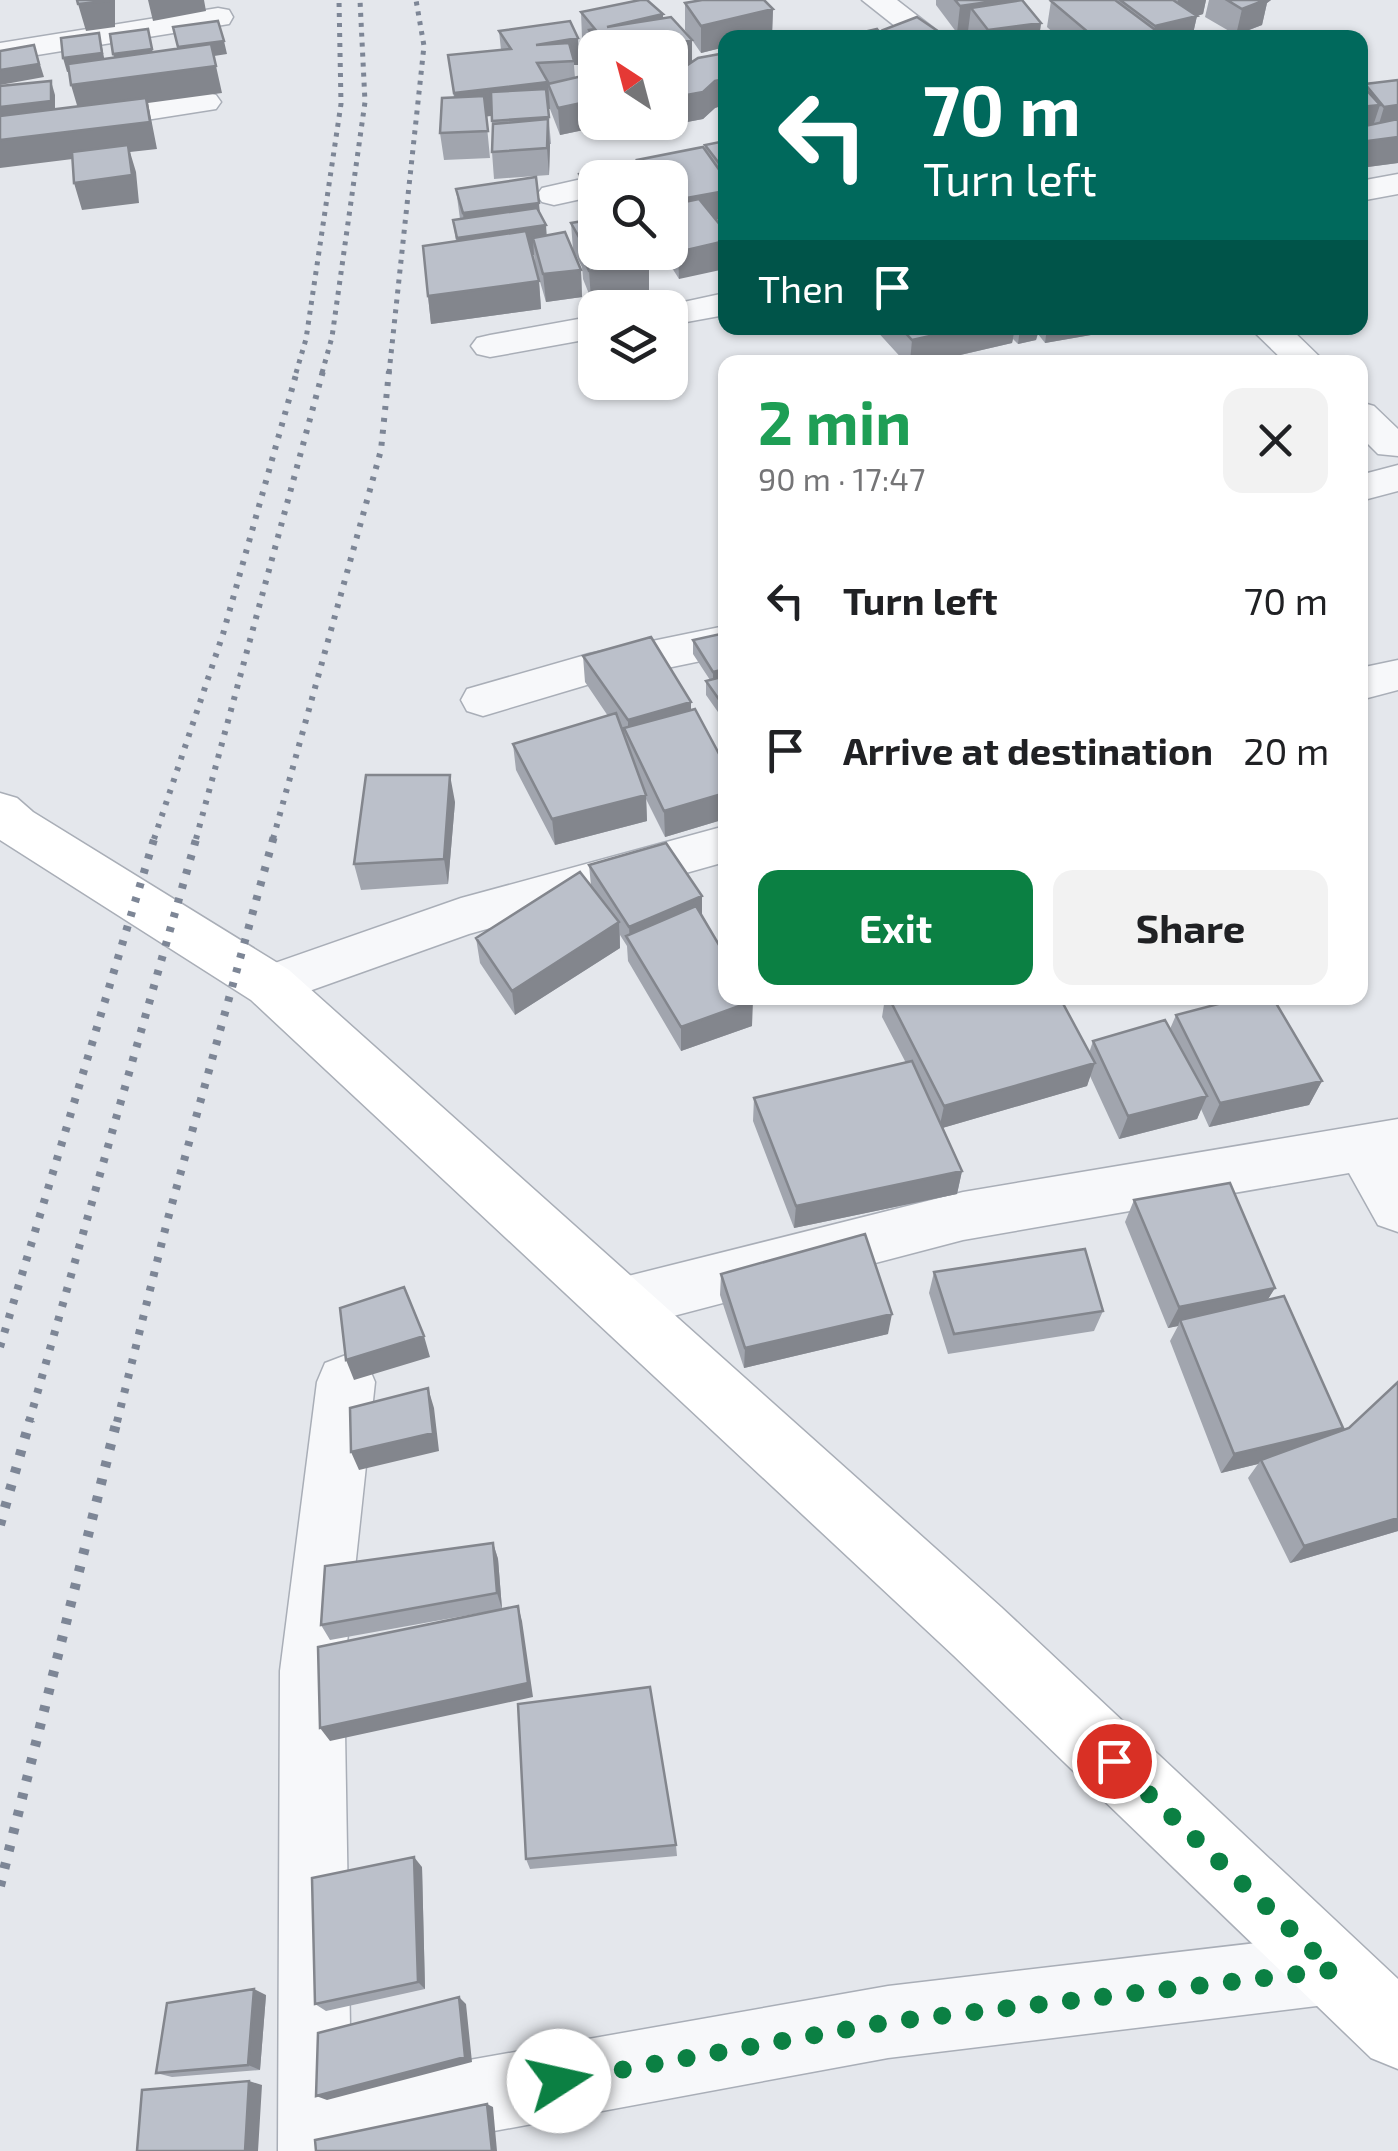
<!DOCTYPE html>
<meta charset="utf-8">
<style>
:root{--surface:#fff;--page:#f2f2f2;--text:#202124;--muted:#757577;--accent:#0b8043}
body{margin:0;font-family:"Exo 2",sans-serif;background:var(--page);color:var(--text);height:100vh;display:flex;flex-direction:column;font-size:38px;white-space:nowrap}
*{box-sizing:border-box;margin:0}
p{font-size:32px;color:var(--muted)}
.icon{flex:none;width:55px;height:55px;fill:none;stroke:currentColor;stroke-width:2;stroke-linecap:round;stroke-linejoin:round}
.map{position:relative;flex:1;overflow:hidden}
.panel{position:absolute;left:718px;top:355px;width:650px;height:650px;display:flex;flex-direction:column;background:var(--surface);border-radius:20px;box-shadow:0 2px 8px #0004}
.panel>*{flex:none}
.banner{position:absolute;left:718px;top:30px;width:650px;height:305px;border-radius:20px;box-shadow:0 2px 8px #0004;background:#00695c;color:#fff;overflow:hidden}
.needle{width:65px;rotate:324deg}
.controls{position:absolute;left:578px;top:30px;display:grid;gap:20px}
.controls a{display:grid;place-items:center;width:110px;height:110px;border-radius:20px;background:var(--surface);box-shadow:0 2px 8px #0004;font-size:50px}
.pin{position:absolute;display:grid;place-items:center;width:85px;height:85px;color:#fff;margin:-42px;border:5px solid #fff;border-radius:50%;box-shadow:0 2px 10px #0007}
.me{position:absolute;width:110px;margin:-55px;rotate:80deg;stroke-linejoin:round;filter:drop-shadow(0 0 8px #0008)}
.turn{display:flex;align-items:center;gap:35px;height:210px;padding:0 40px;font-size:45px}
.turn .icon{width:130px;height:130px;stroke-width:2.5}
.turn b{display:block;font-size:70px;line-height:85px}
.then{display:flex;align-items:center;height:95px;padding:0 40px;background:#0003;gap:20px;font-size:38px}
.round{display:grid;place-items:center;flex:none;width:105px;height:105px;border-radius:20px;background:var(--page)}
.summary{display:flex;align-items:center;justify-content:space-between;height:170px;padding:0 40px}
h1{font-size:60px;font-weight:700;line-height:75px;color:#1e9e55}
.cta{display:flex;gap:20px;margin-top:auto;padding:20px 40px}
.cta a{flex:1;height:115px;border-radius:20px;background:var(--accent);color:#fff;font-size:40px;font-weight:700;line-height:115px;text-align:center}
.cta a+a{background:var(--page);color:var(--text)}
ul{padding:0;list-style:none}
li{display:flex;align-items:center;gap:30px;height:150px;padding:0 40px}
li div{flex:1}
li b{display:block;font-size:38px}
li em{font-style:normal}
.map>svg:first-child{display:block}
.lines{fill:none;stroke-linecap:round;stroke-linejoin:round}
.minor-casing{stroke:#a9aeb7;stroke-width:3}
.secondary-casing{stroke:#a9aeb7;stroke-width:3}
.minor{fill:#f7f8fa;fill-rule:evenodd}
.secondary{fill:#fff;fill-rule:evenodd}
.rail-far3{stroke:#7d8696;stroke-width:5;stroke-dasharray:4 6;stroke-linecap:butt}
.rail-far2{stroke:#7d8696;stroke-width:6;stroke-dasharray:4 8;stroke-linecap:butt}
.rail-far1{stroke:#7d8696;stroke-width:8;stroke-dasharray:5 10;stroke-linecap:butt}
.rail{stroke:#7d8696;stroke-width:10;stroke-dasharray:6 12;stroke-linecap:butt}
.wall{fill:#a1a5ae}
.shaded-wall{fill:#83868d}
.building{fill:#bbc0ca;stroke:#83868d;stroke-width:2.5}
.route{stroke:#0b8043;stroke-width:18;stroke-dasharray:0 32.4}
</style>
<div class="map">
<svg width="1398" height="2151" viewBox="0 0 1398 2151">
<rect width="100%" height="100%" fill="#e4e7ec"/>
<g class="lines">
<defs>
<path id="minor" d="M862 0H897L946 38H910Z
M218 8 229 10 233 17 229 24 0 61V43Z
M205 92 216 95 221 102 216 109 0 143V123Z
M1398 174V194L1360 201V181Z
M595 176 602 178H595V196L554 205 542 202 537 195 542 188Z
M725 293V315L670 325V308H656Z
M595 316V338L490 357 477 354 471 346 477 338 490 335Z
M1250 328H1290L1325 362H1285Z
M1360 402 1374 406 1398 429V456L1378 454 1360 436Z
M1398 465V491L1360 501V475Z
M725 626V656L590 684 483 716 467 711 461 700 467 689 589 654Z
M1398 660V690L1360 700V668Z
M725 826V862L469 934 270 1005 252 999 245 985 252 971 461 898Z
M1398 1119V1232L1378 1225 1349 1173 963 1240 620 1330 600 1322 591 1304 600 1286 620 1278 963 1192Z
M346 1355 367 1363 375 1382 344 1671 351 2086 413 2070 888 1986 1333 1934 1358 1944 1368 1969 1358 1994 1333 2004 888 2058 386 2151H278L280 1671 317 1382 325 1363Z"/>
<path id="secondary" d="M0 793 17 798 33 812 289 970 1001 1607 1398 1979V2069L1371 2058 953 1655 251 1000 0 840Z"/>
</defs>
<use href="#minor" class="minor-casing"/>
<use href="#secondary" class="secondary-casing"/>
<use href="#minor" class="minor"/>
<use href="#secondary" class="secondary"/>
<path class="rail-far3" d="M296 373 306 339 341 104 339 0
M322 373 332 337 365 102 360 0
M389 373 424 46 416 0"/>
<path class="rail-far2" d="M154 839 223 634 297 371
M196 839 323 371
M273 839 381 450 389 371"/>
<path class="rail-far1" d="M0 1347 155 836
M29 1422 197 836
M117 1422 167 1222 274 836"/>
<path class="rail" d="M0 1525 30 1420
M0 1886 117 1420"/>
</g>
<path class="wall" d="M936 0H1023L1041 23 1039 38H970L968 35V31L957 33 936 5Z
M1054 0H1206L1203 14 1197 16 1192 38H1059L1047 27 1051 1Z
M1209 0H1271L1267 3 1262 25 1236 35 1205 17Z
M685 3 773 9 772 35 764 38H725V47L701 53 692 40V62L725 53V127L718 118V107L715 108 703 119 629 133 622 122H670L674 74 684 68 670 71V48H595V65L591 57 590 49 582 38 581 12 663 14V18L690 37 685 30Z
M570 21 579 65H574L575 78 595 122 612 124 560 135 550 109H548L551 144H550L549 175 494 179 492 152V116H486L490 158 444 160 440 133 454 98 448 55 501 50 499 31Z
M1398 80V163L1360 168 1365 84Z
M725 141V218L716 220 679 279 662 252H670V178H637V160L705 150V145Z
M579 174 635 178 595 252 649 263V291L591 299 583 279 582 267 573 250 571 223 586 220 581 202Z
M456 189 540 213 546 236 581 270 582 297 546 302 535 265 534 255H533L539 281 541 309 431 324 428 296 456 241 453 220 460 219Z
M874 328H1131L1045 343 1038 334 1036 340 1018 344 1013 339 1012 343 930 362H905Z
M725 528V559L723 556V529Z
M725 633V722L706 695V681L710 680 693 654V640Z
M583 656 691 702V710L725 765V819L665 837 646 799 647 821 555 845 516 770 513 744 608 716 585 682Z
M455 802 448 884 361 890 354 864Z
M589 865 702 896V917L752 1026 681 1051 628 961 627 946 620 935V948L515 1015 480 963 476 938 591 886Z
M885 998H1060L1089 1053 1093 1041 1170 1029 1176 1015 1322 1081 1309 1105 1209 1127 1201 1109 1197 1119 1119 1139 1090 1076 1087 1086 942 1128 962 1171 957 1194 794 1228 753 1121 754 1098 906 1063 882 1017Z
M1134 1200 1275 1288 1268 1299 1343 1428 1340 1431 1349 1428 1398 1382V1531L1290 1563 1248 1478 1258 1464 1221 1473 1170 1341 1178 1326 1168 1328 1125 1222Z
M934 1272 1103 1311 1094 1331 948 1354 929 1293Z
M721 1274 888 1334 744 1368 720 1295Z
M493 1543 498 1559 502 1609 330 1640 321 1625Z
M676 1845 677 1856 530 1869 526 1859Z
M422 1867 425 1989 326 2011 315 2004Z
M266 1995 260 2070 172 2077 156 2073Z"/>
<path class="shaded-wall" d="M108 0H115V27L86 31 78 4Z
M148 0H204L206 11 153 21Z
M1002 0H1023L1020 23 971 8 968 31 957 33 960 6Z
M1178 0H1206L1203 14 1197 16 1192 38H1135L1153 33 1155 26 1174 21Z
M1248 0H1271L1267 3 1262 25 1236 35 1242 9Z
M773 9 772 35 764 38H725V47L701 53V26Z
M663 14V41L607 27Z
M1041 23 1039 38H987L988 30Z
M148 29 155 63 117 67 113 54Z
M99 33 106 67 67 72 63 58Z
M578 38 579 65H574V61L536 45Z
M692 40V66L670 71V48H651Z
M224 41 227 54 182 61 178 47Z
M34 45 44 77 0 85V70Z
M216 66 222 93 148 103 157 149 130 152 136 172 139 203 82 210 74 183 129 152 0 168V140L79 112 71 85Z
M725 79V100L718 91V107L715 108 703 119 629 133 628 122H670V98Z
M51 81 55 95V115L0 121V107Z
M548 82 550 109 457 120 454 93Z
M595 100V122L612 124 560 135 558 108Z
M1380 105 1371 132 1360 133V107Z
M1398 105V131L1376 134 1384 107Z
M548 119 550 146 549 175 547 148Z
M1398 137V163L1360 168V142Z
M725 191V218L670 228V201Z
M539 203 541 226 546 225 548 253 533 238 534 255 460 265 457 238 465 237 463 213Z
M725 241V269L679 279 678 252Z
M595 244V252L649 263V291L591 299 589 271 585 260 584 246Z
M581 270 582 297 546 302 543 274Z
M539 281 541 309 431 324 428 296Z
M966 328H1015L1012 343 930 362H910L912 340Z
M1020 328H1039L1036 340 1018 344Z
M1047 328H1131L1045 343Z
M725 669V682L713 686V672Z
M691 702V729L628 738V720Z
M450 775 455 802 448 884 444 859Z
M725 793V819L665 837 664 811Z
M646 795 647 821 555 845 552 819Z
M702 896V921L630 943 629 927Z
M619 922 620 948 515 1015 512 991Z
M753 1001 752 1026 681 1051V1027Z
M1095 1063 1087 1086 939 1129 944 1106Z
M1322 1081 1309 1105 1209 1127 1220 1103Z
M1207 1096 1197 1119 1119 1139 1128 1116Z
M962 1171 957 1194 794 1228 796 1206Z
M1275 1288 1262 1309 1180 1320 1178 1326 1168 1328 1179 1307Z
M892 1314 888 1334 744 1368 745 1348Z
M424 1336 430 1357 354 1380 346 1360Z
M428 1388 434 1408 439 1451 359 1470 351 1452Z
M1343 1428 1328 1447 1261 1460 1258 1464 1221 1473 1234 1454Z
M1398 1518V1531L1290 1563 1304 1546Z
M493 1543 498 1559 502 1609 497 1593Z
M518 1606 522 1621 533 1697 330 1741 320 1728Z
M414 1857 422 1867 425 1989 418 1982Z
M254 1989 266 1995 260 2070 248 2065Z
M459 1997 466 2004 472 2062 327 2100 316 2096Z
M249 2081 262 2085 258 2151H245Z
M487 2104 493 2107 497 2151H492Z"/>
<path class="building" d="M77 0H108V1L78 4Z
M640 0H647L663 14 607 27 671 17 692 40 651 48H598L589 30 595 29 581 12Z
M702 0H764L773 9 701 26 685 3Z
M955 0H1002L960 6Z
M1022 0 1041 23 988 30 971 8Z
M1054 0H1115L1158 32 1135 38H1095L1051 1Z
M1120 0H1173L1197 16 1155 26Z
M1227 0H1265L1242 9Z
M917 17 948 38H890L883 30Z
M218 21 224 41 178 47 173 27Z
M570 21 578 38 536 45 569 43 574 61 537 63 548 82 454 93 448 55 511 49 499 31Z
M148 29 152 49 113 54 110 34Z
M877 29 884 38H838Z
M99 33 102 53 63 58 61 38Z
M211 44 216 66 71 85 68 64Z
M34 45 39 64 0 70V51Z
M725 53V79L715 81 703 92 670 98V75L674 74 698 58Z
M595 73V100L558 108 548 84Z
M1398 80V105L1384 107 1365 84Z
M51 81V101L0 107V86Z
M1360 83 1380 105 1360 107Z
M546 89 549 117 492 121 491 92Z
M725 89V100L718 91Z
M484 96 488 131 440 133 442 98Z
M146 98 150 122 0 140V116Z
M548 119 547 148 492 152 493 124Z
M1398 119V137L1360 142V127Z
M725 141V171L705 145Z
M128 145 132 175 74 183 72 152Z
M703 147 725 178V191L670 201V178H646L637 160Z
M631 166 635 178H595V214H591L579 174Z
M536 177 539 203 463 213 456 189Z
M699 199 725 231V241L678 252 670 239V205Z
M537 208 546 225 457 238 453 220Z
M595 219V244L584 246 571 223Z
M526 231 539 281 428 296 423 246Z
M565 232 581 270 543 274 533 238Z
M595 249V252H642L649 263 589 271 581 252Z
M901 328H966L912 340Z
M725 633V669L713 672 693 640Z
M651 637 691 702 628 720 583 656Z
M725 676V708L706 681Z
M695 709 725 765V793L664 811 624 728Z
M616 713 646 795 552 819 513 744Z
M366 775H450L444 859 354 864Z
M666 843 702 896 629 927 589 865Z
M580 872 619 922 512 991 476 938Z
M696 906 725 955V998H751L753 1001 681 1027 626 936Z
M889 998H1060L1095 1063 944 1106Z
M1241 998H1273L1322 1081 1220 1103 1176 1015Z
M1165 1020 1207 1096 1128 1116 1093 1041Z
M912 1061 962 1171 796 1206 754 1098Z
M1230 1183 1275 1288 1179 1307 1134 1200Z
M865 1234 892 1314 745 1348 721 1274Z
M1085 1249 1103 1311 954 1334 934 1272Z
M404 1287 424 1336 346 1360 340 1308Z
M1284 1296 1343 1428 1234 1454 1180 1320Z
M1398 1382V1518L1304 1546 1261 1460 1349 1428Z
M428 1388 433 1433 351 1452 350 1408Z
M493 1543 497 1593 321 1625 325 1566Z
M518 1606 528 1683 320 1728 318 1647Z
M650 1687 676 1845 526 1859 518 1704Z
M414 1857 418 1982 315 2004 312 1878Z
M254 1989 248 2065 156 2073 167 2003Z
M459 1997 465 2057 316 2096 318 2033Z
M249 2081 245 2151H137L142 2090Z
M487 2104 492 2151H316L315 2140Z"/>
<g class="lines">
<path class="route" d="M559 2081 888 2022 1333 1970 1114 1761"/>
</g>
</svg>
<div class="controls">
<a><svg class="needle" viewBox="-14 -14 28 28"><path d="M0-13l5 13h-10z" fill="#e53935"/><path d="M0 13l5-13h-10z" fill="#757577"/></svg></a>
<a><svg class="icon" aria-label="search" viewBox="0 0 24 24"><circle cx="10" cy="10" r="6"/><path d="M15 15l6 6"/></svg></a>
<a><svg class="icon" aria-label="layers" viewBox="0 0 24 24"><path d="M12 4l9 5-9 5-9-5zM3 14l9 5 9-5"/></svg></a>
</div>
<div class="pin" style="left:1114px;top:1761px;background:#d93025"><svg class="icon" aria-label="arrive" viewBox="0 0 24 24"><path d="M6 21V4h12l-3 4 3 4H6"/></svg></div>
<svg class="me" style="left:559px;top:2081px" viewBox="-20 -20 40 40"><circle r="19" fill="#fff"/><path d="M0-13L10 11 0 6-10 11z" fill="#0b8043"/></svg>
<div class="banner">
<div class="turn"><svg class="icon" aria-label="left" viewBox="0 0 24 24"><path d="M17 20v-9H6M10 6l-5 5 5 5"/></svg><div><b>70 m</b>Turn left</div></div>
<div class="then">Then<svg class="icon" aria-label="arrive" viewBox="0 0 24 24"><path d="M6 21V4h12l-3 4 3 4H6"/></svg></div>
</div>
<section class="panel">
<div class="summary"><div><h1>2 min</h1><p>90 m · 17:47</p></div><a class="round"><svg class="icon" aria-label="close" viewBox="0 0 24 24"><path d="M6 6l12 12M18 6L6 18"/></svg></a></div>
<ul>
<li><svg class="icon" aria-label="left" viewBox="0 0 24 24"><path d="M17 20v-9H6M10 6l-5 5 5 5"/></svg><div><b>Turn left</b></div><em>70 m</em></li>
<li><svg class="icon" aria-label="arrive" viewBox="0 0 24 24"><path d="M6 21V4h12l-3 4 3 4H6"/></svg><div><b>Arrive at destination</b></div><em>20 m</em></li>
</ul>
<div class="cta"><a>Exit</a><a>Share</a></div>
</section>
</div>
